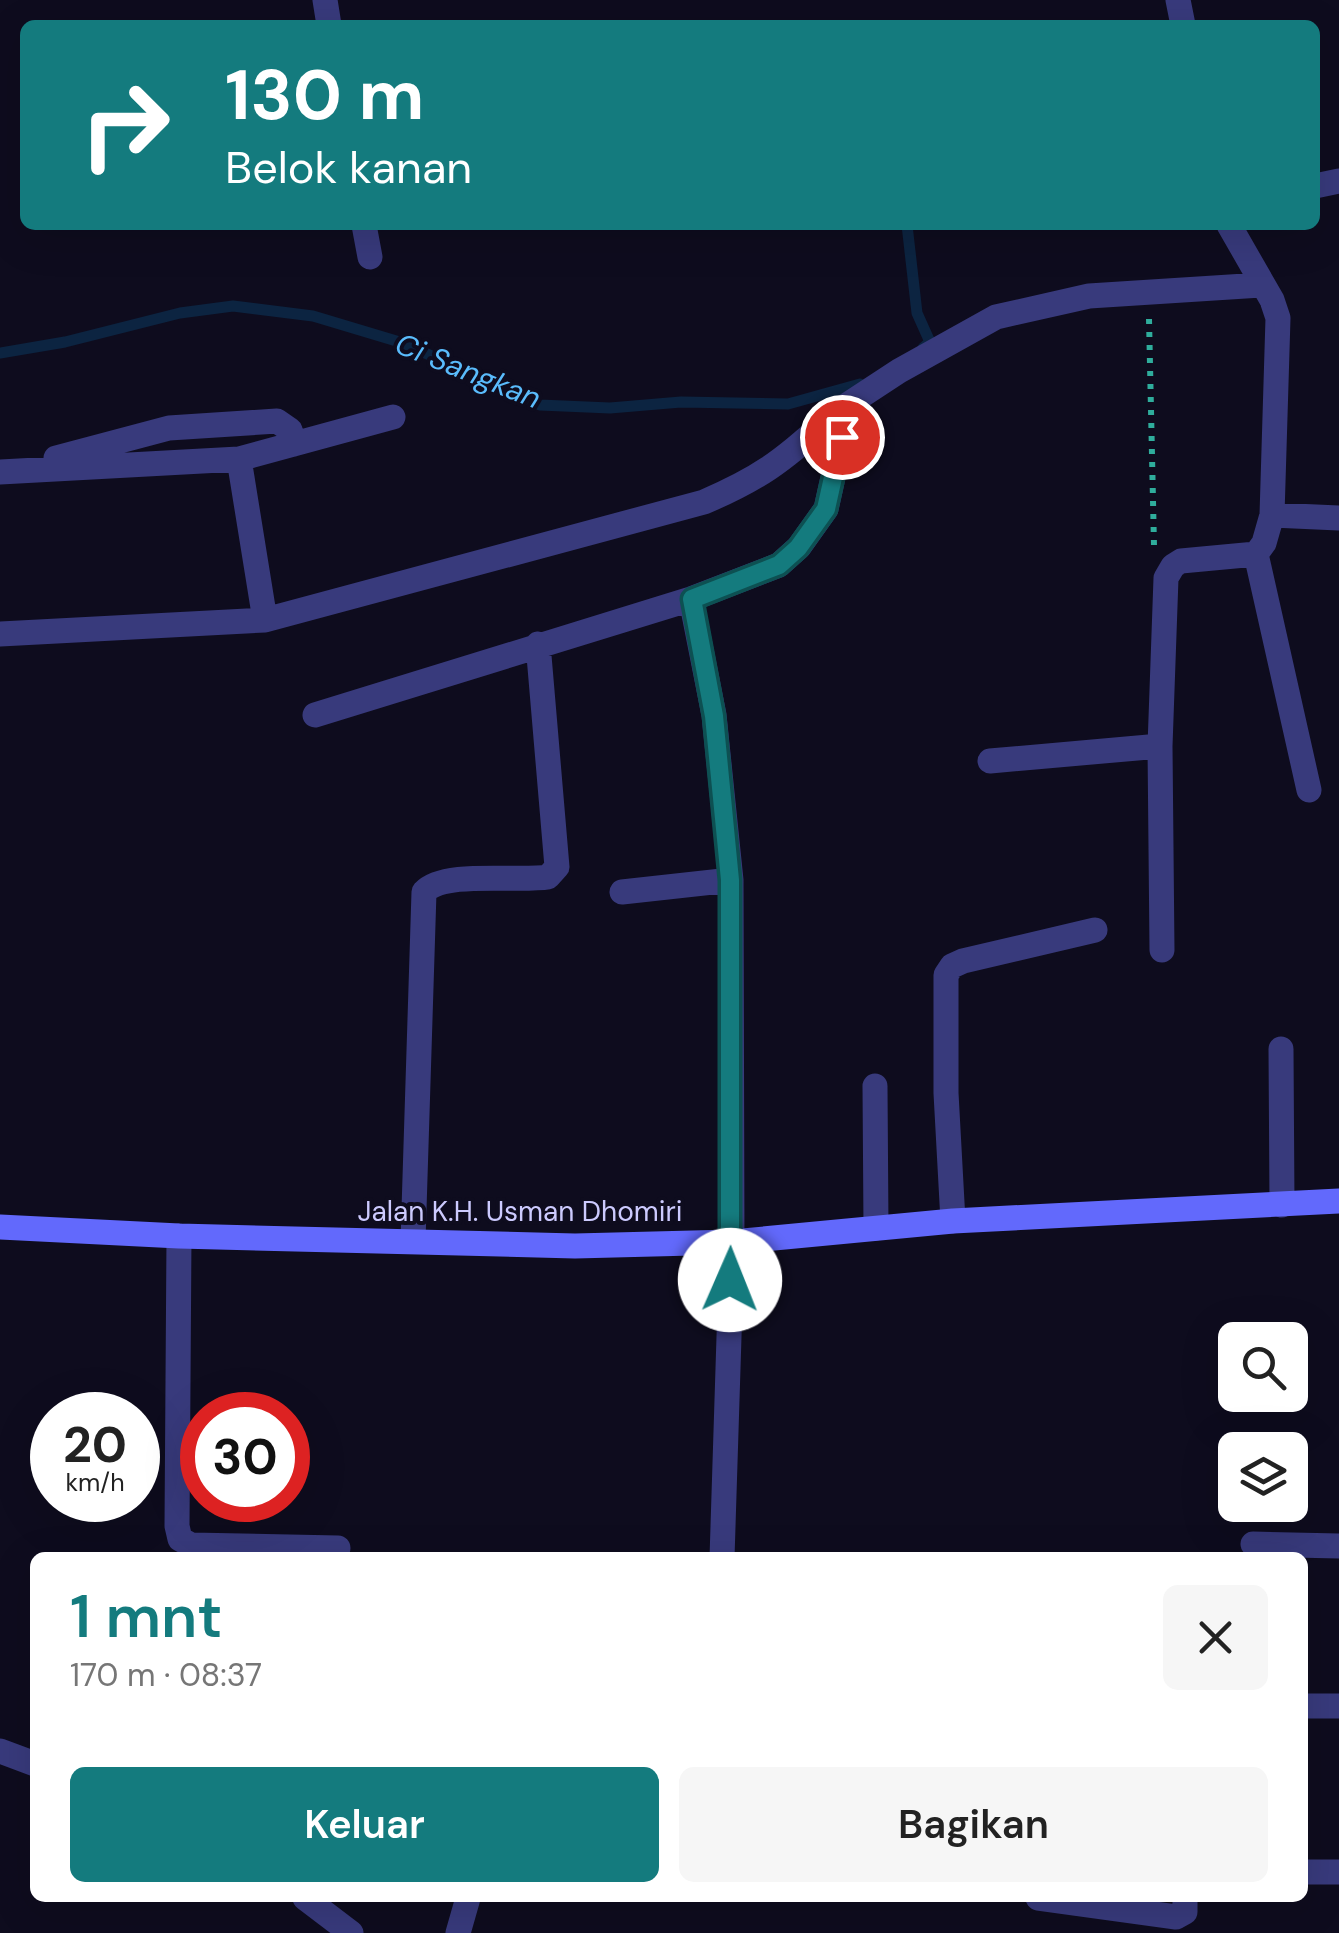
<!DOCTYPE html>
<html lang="id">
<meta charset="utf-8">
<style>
:root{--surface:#fff;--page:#f6f6f6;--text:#222;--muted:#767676;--accent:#147b7e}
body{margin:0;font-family:"DM Sans",sans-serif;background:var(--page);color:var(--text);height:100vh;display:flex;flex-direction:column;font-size:38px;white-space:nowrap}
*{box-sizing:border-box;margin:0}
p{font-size:32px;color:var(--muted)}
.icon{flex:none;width:55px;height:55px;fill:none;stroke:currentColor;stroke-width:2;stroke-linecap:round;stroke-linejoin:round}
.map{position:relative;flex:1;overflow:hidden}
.side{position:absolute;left:30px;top:1552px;width:1278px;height:350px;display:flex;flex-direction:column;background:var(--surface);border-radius:15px;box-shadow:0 10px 40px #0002}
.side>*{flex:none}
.hud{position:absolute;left:20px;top:20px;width:1300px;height:210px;border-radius:15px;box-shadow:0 10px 40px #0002;background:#147b7e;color:#fff;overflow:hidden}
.tools{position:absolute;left:1218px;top:1322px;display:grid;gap:20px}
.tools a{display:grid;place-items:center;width:90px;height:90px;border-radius:15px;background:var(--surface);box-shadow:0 10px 40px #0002;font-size:50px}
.speed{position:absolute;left:30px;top:1392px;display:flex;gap:20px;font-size:50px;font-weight:700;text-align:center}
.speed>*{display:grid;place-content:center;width:130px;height:130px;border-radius:50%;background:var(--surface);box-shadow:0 10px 40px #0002;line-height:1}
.speed small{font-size:25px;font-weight:400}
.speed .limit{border:15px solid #d22;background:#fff;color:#111}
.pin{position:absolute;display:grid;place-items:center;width:85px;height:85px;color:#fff;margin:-42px;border:5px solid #fff;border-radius:50%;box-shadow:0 2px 10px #0007}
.me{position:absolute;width:110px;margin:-55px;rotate:1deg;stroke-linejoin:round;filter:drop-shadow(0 0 8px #0008)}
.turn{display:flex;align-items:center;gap:35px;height:210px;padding:0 40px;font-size:45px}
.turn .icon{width:130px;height:130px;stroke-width:2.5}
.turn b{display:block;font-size:70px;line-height:85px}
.round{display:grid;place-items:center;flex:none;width:105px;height:105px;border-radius:15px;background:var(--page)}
.headline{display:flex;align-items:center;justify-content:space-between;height:170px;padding:0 40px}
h1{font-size:60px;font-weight:600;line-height:75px;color:var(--accent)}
.primary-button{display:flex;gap:20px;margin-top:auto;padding:20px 40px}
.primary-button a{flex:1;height:115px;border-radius:15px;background:var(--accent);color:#fff;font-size:40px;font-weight:600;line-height:115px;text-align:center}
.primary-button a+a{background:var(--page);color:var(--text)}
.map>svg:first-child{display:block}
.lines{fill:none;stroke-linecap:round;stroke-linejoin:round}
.stream{stroke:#0c2441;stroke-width:11}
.path{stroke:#2fad9c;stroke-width:6;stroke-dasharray:5 8;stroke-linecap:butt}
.street{stroke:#383a7c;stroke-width:25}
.secondary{stroke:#6269fc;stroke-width:25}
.route-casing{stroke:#0d5052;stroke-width:25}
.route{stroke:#147b7e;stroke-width:18}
.labels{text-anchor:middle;stroke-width:8;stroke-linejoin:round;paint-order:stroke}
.street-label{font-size:28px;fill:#cccafe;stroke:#0e0c1e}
.water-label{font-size:30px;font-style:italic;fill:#5abcfc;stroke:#0e0c1e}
</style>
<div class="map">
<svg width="1339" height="1933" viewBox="0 0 1339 1933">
<rect width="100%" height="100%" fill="#0e0c1e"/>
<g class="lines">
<path class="stream" d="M907 225 917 313 930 342 923 348
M0 353 65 342 180 313 233 306 313 316 403 343 540 405 610 408 681 402 788 404 860 384"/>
<path class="path" d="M1149 319 1154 546"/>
<path class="street" d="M325 0 329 25
M1178 0 1183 25
M1315 186 1339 181
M364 225 370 257
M1229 225 1272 300 1278 318 1272 515 1264 543 1256 554 1309 790
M835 413 899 371 996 317 1089 296 1261 285
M56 458 169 428 277 421 290 430 294 444
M239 459 265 620
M0 472 239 459 393 417
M1272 515 1339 518
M691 599 714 715 731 880 732 1242 722 1558
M0 634 265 620 704 502C758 479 783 461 825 422
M315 715 691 599 779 565 799 547 826 509 842 437 841 431
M990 761 1160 746
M622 892 731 880
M1162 950 1160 746 1166 578 1173 566 1181 561 1256 554
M1281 1049 1282 1205
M875 1086 876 1228
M953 1221 946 1093V975L952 966 963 961 1095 930
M179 1236 177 1526 180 1539 191 1545 338 1548
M413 1241 424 892C444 870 518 882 548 877L557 867 538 644
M1253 1544 1339 1546
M1302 1706H1339
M0 1751 35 1764
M1302 1872H1339
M305 1898 351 1933
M1038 1898 1176 1917 1185 1912V1898
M458 1933 468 1898"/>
<path class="secondary" d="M0 1227 179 1236 575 1246 732 1242 953 1221 1339 1201"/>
</g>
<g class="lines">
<defs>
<path id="route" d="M730 1280V880L714 716 692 599 779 565 798 548 826 509 842 437"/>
</defs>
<use href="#route" class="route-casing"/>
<use href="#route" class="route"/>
</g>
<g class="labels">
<g class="street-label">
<text x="520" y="1221">Jalan K.H. Usman Dhomiri</text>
</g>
<g class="water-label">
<text transform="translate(468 371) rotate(22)" y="10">Ci Sangkan</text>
</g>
</g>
</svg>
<div class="tools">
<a><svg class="icon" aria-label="search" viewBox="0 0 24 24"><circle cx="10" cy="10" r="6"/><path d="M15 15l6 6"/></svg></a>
<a><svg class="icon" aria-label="layers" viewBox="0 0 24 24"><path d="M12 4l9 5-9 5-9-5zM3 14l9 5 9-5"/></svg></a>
</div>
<div class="speed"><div>20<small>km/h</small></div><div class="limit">30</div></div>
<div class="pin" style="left:842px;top:437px;background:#d93025"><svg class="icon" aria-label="arrive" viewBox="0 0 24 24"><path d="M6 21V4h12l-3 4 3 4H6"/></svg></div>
<svg class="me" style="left:730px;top:1280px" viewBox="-20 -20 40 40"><circle r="19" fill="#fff"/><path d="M0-13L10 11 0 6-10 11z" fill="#147b7e"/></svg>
<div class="hud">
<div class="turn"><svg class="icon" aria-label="right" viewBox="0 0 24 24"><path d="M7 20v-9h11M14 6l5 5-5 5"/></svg><div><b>130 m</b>Belok kanan</div></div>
</div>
<section class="side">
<div class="headline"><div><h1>1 mnt</h1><p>170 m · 08:37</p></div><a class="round"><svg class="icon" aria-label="close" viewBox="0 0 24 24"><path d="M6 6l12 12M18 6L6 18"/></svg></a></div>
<div class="primary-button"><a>Keluar</a><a>Bagikan</a></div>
</section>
</div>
